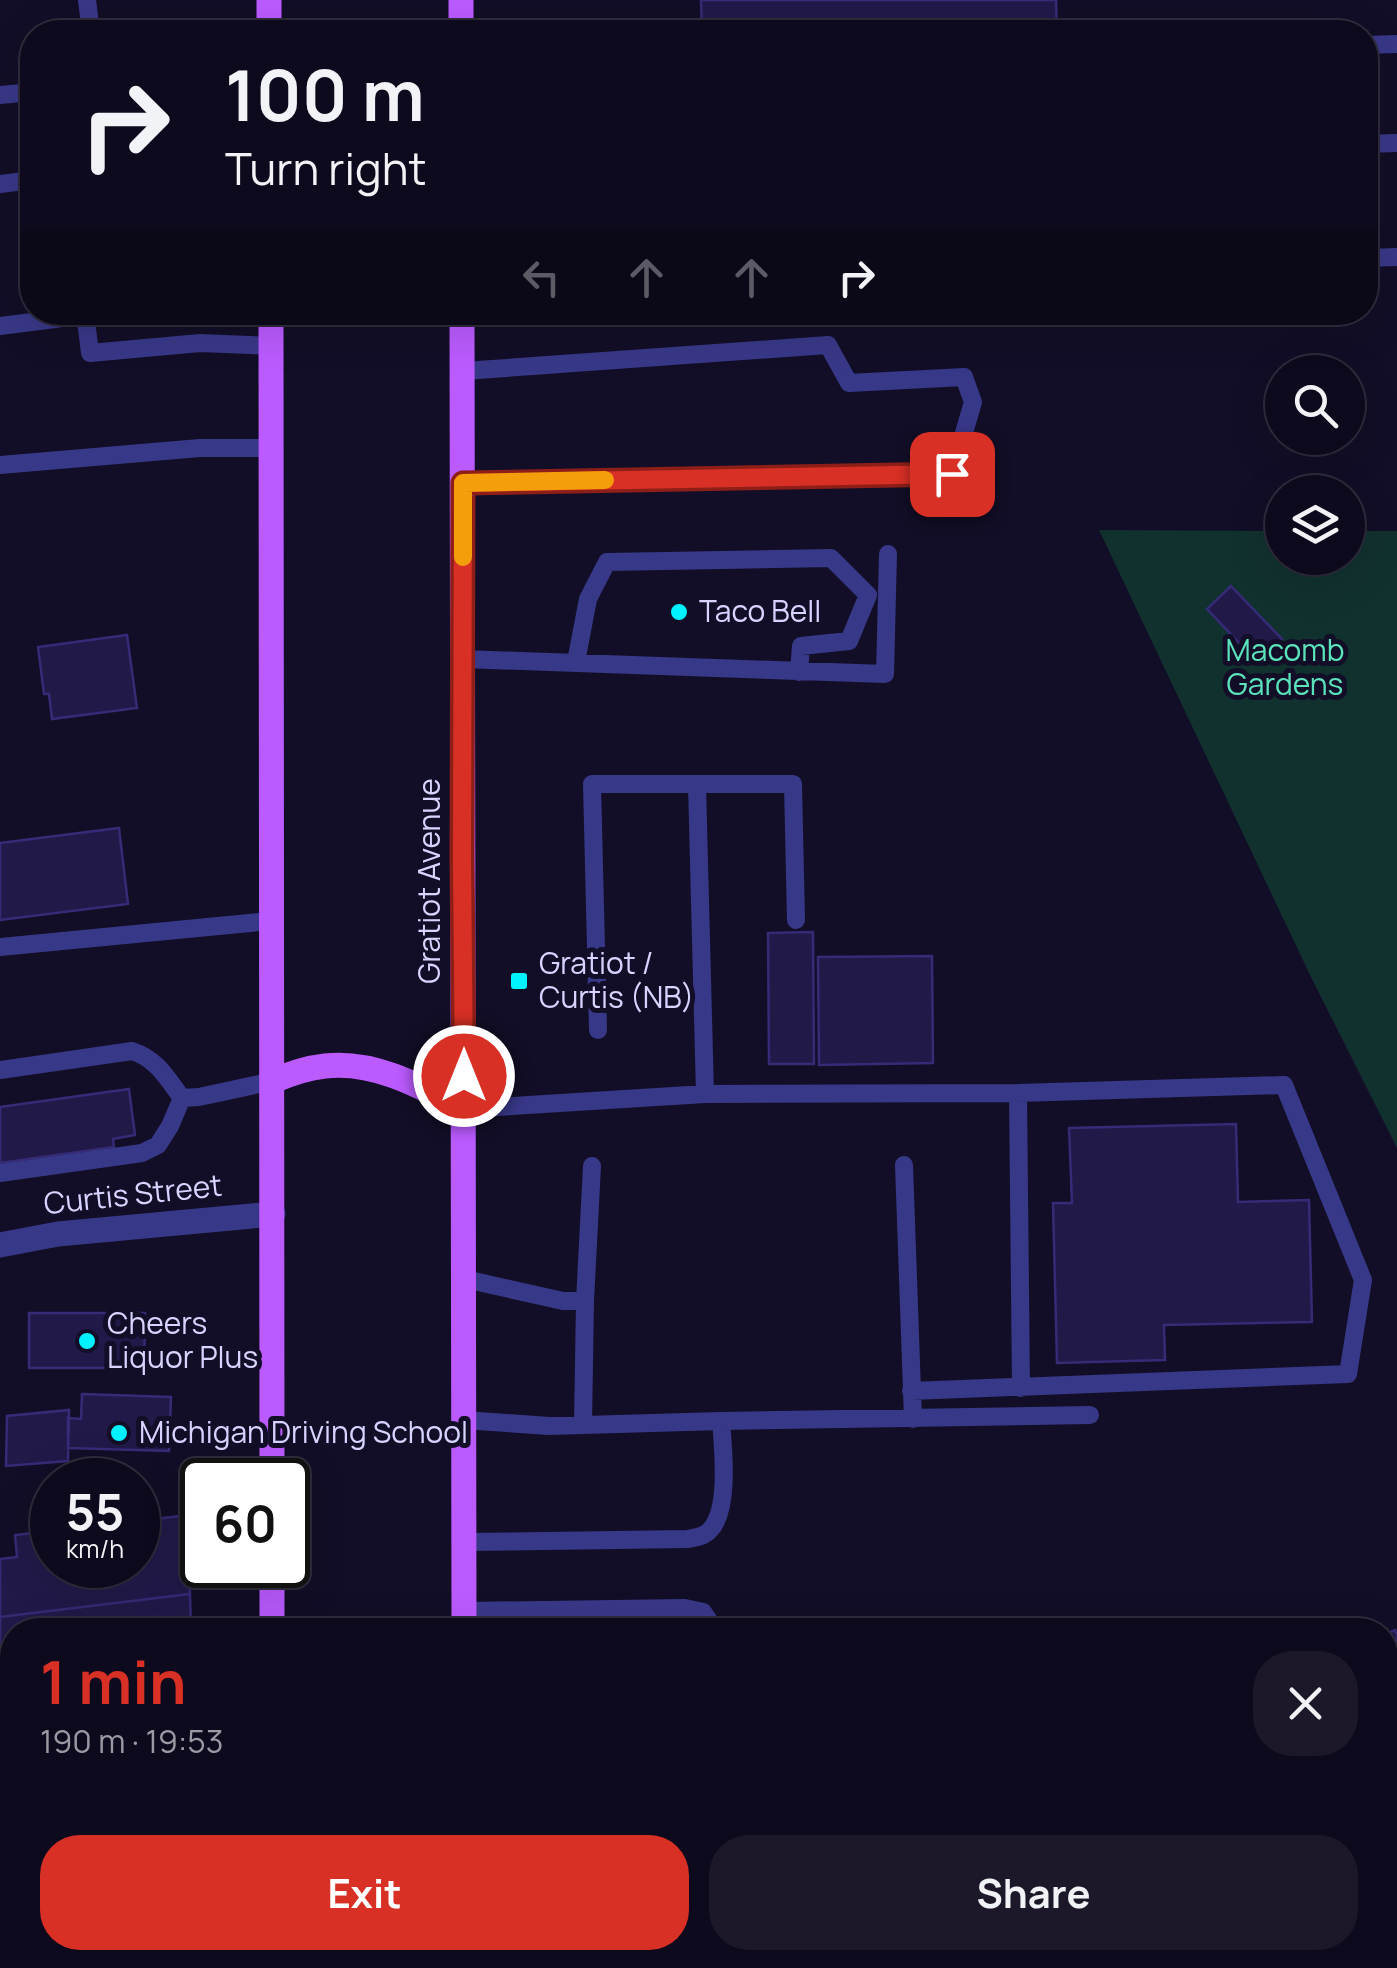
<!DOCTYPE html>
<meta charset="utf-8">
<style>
:root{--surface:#0e0a1d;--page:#1c182a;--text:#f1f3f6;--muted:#9b9aa4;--line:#2e2b3b;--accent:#d93025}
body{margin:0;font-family:Manrope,sans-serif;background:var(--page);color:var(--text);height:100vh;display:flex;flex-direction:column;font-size:38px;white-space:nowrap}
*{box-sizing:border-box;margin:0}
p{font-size:32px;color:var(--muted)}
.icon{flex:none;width:55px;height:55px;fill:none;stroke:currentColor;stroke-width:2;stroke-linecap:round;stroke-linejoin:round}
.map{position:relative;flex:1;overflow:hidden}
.side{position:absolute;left:0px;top:1618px;width:1398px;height:352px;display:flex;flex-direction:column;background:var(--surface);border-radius:40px 40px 0 0;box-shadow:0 10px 40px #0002,0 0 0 2px var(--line)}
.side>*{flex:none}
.hud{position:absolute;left:20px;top:20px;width:1358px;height:305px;border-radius:40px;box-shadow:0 10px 40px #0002,0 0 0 2px var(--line);background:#0e0a1d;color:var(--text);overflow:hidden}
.controls{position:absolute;left:1265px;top:355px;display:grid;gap:20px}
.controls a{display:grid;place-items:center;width:100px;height:100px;border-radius:50%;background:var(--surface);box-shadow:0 10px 40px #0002,0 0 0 2px var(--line);font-size:50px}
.speed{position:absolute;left:30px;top:1458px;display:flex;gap:20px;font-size:50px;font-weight:700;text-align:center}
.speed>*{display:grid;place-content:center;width:130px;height:130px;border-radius:50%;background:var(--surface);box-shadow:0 10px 40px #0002,0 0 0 2px var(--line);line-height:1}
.speed small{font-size:25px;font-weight:400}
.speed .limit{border:5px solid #111;border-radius:15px;background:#fff;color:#111}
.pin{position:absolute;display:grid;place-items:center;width:85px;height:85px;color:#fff;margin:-42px;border-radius:20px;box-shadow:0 5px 15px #0006}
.me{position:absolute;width:110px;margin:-55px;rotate:0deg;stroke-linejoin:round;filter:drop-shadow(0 0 8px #0008)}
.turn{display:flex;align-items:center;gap:35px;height:210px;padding:0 40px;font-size:45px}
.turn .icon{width:130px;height:130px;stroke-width:2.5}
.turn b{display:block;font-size:70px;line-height:85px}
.lanes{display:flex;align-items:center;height:95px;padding:0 40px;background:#0003;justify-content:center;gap:50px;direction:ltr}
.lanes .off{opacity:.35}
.round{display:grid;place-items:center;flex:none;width:105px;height:105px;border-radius:40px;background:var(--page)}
.head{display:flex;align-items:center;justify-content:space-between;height:170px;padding:0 40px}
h1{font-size:60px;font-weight:700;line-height:75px;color:var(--accent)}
.button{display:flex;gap:20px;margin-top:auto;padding:20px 40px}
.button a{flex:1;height:115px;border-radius:40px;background:var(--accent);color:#fff;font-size:40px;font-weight:700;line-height:115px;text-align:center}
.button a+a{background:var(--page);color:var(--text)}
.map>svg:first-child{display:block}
.green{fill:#11312f}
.building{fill:#211a49;stroke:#362b76;stroke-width:2.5}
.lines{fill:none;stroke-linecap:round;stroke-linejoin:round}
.service{stroke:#383888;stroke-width:18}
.minor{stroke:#383888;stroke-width:25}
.primary{stroke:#bb5bff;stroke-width:25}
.route-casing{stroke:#8d1f18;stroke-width:25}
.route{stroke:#d93025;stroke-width:18}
.slow{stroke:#f59e0b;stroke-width:18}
.poi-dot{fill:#00f1ff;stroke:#120e27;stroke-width:4}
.labels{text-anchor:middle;stroke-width:10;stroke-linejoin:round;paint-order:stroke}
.poi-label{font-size:30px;fill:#d7d4ff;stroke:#120e27;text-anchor:start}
.park-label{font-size:30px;fill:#5be4bc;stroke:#120e27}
.street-label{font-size:30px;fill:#d7d4ff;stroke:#120e27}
</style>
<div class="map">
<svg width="1397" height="1968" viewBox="0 0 1397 1968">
<rect width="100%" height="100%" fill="#120e27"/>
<path class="green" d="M1099 530 1282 531V558H1348V531H1397V1148L1309 973Z"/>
<path class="building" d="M701 0H1056L1057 32H702Z
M1231 586 1282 639 1257 662 1207 609Z
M127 635 137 708 52 719 49 694H44L38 647Z
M119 828 128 904 0 920V843Z
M813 932 814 1064H769L768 933Z
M932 956 933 1063 819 1065 818 957Z
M129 1089 135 1135 113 1139 114 1147 0 1163V1107Z
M1236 1124 1238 1202 1309 1200 1312 1322 1164 1325 1165 1360 1057 1363 1053 1203H1072L1069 1128Z
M29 1313H145L144 1368H29Z
M82 1394 171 1397 169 1451 68 1448V1418L81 1419Z
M69 1410 68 1461 6 1466 7 1416Z
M189 1515 190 1594 0 1617V1559L17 1557 15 1535 52 1531V1565H138V1521Z
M190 1594 191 1630H12V1759L0 1761V1617Z
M1395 1630 1397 1635V1684L1385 1657V1634Z
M1385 1880 1397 1907V1956L1385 1929Z
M860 1958H881L868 1968Z
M1206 1958H1215L1221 1968H1198L1196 1963Z
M1245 1958H1267L1272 1968H1250Z
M1346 1958H1369L1374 1968H1351Z"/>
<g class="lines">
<path class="service" d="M87 0 91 32
M1365 45 1397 44
M0 95 32 92
M1365 144 1397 143
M0 184 32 180
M1365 258 1397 257
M85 312 90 353 200 343 271 346
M0 326 86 315
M463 371 828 345 849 383 964 377 973 402 952 474 463 483
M0 465 200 448H271
M463 659 885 674 888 554
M576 662 588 599 607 562 831 558 868 595 849 641 801 646 799 672
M697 785 705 1094
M0 947 270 921
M598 1030 592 784H793L796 920
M0 1070 132 1051C157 1059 167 1078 182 1098
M1018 1093 1021 1388
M182 1098 199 1097 273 1081
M464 1109 705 1094 1018 1093 1284 1085 1363 1280 1348 1374 911 1391
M904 1165 913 1419
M0 1173 142 1153 158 1145 170 1126 182 1098
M465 1279 563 1301H585L583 1424
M585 1301 592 1166
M464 1420 549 1426 721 1421C723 1447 730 1510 710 1530 704 1537 696 1537 688 1539L464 1542
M721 1421 1090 1415
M464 1611 685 1608 703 1612 715 1630
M0 1788 12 1787
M568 1968 572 1958
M732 1968 735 1958"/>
<path class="minor" d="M0 1245 58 1234 273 1214
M1385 1754 1397 1749
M983 1968 985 1958"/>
<path class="primary" d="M461 0V32
M269 32V0
M271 312 272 1480
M462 312 464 1630
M273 1081C289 1074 307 1068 325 1066 374 1060 422 1087 464 1109
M272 1565V1630
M275 1958 284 1968
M466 1968V1958"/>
</g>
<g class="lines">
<defs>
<path id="route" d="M464 1076 462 860 463 483 952 474"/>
</defs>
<use href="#route" class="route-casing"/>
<use href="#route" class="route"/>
<path class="slow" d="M463 557V483L605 480"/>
</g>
<g class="poi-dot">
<circle cx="679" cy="612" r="10"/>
<rect x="509" y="971" width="20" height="20" rx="5"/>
<circle cx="87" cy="1341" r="10"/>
<circle cx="119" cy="1433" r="10"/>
</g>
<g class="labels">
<g class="poi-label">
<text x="699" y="622">Taco Bell</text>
<text x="539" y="974">Gratiot /<tspan x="539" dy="34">Curtis (NB)</tspan></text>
<text x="107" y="1334">Cheers<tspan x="107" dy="34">Liquor Plus</tspan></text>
<text x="139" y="1443">Michigan Driving School</text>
</g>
<g class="park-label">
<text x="1285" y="661">Macomb<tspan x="1285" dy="34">Gardens</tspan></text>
</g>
<g class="street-label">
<text transform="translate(430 881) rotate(-90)" y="10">Gratiot Avenue</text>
<text transform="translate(133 1195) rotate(-6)" y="10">Curtis Street</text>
</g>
</g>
</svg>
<div class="controls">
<a><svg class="icon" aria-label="search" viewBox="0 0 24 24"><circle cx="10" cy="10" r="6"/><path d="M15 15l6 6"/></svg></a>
<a><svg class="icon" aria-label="layers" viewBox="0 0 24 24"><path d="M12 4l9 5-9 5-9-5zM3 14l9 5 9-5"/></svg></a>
</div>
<div class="speed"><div>55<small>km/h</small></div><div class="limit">60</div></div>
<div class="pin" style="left:952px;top:474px;background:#d93025"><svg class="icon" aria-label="arrive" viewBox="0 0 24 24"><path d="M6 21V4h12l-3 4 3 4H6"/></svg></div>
<svg class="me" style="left:464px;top:1076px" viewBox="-20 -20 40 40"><circle r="17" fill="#d93025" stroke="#fff" stroke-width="3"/><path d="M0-11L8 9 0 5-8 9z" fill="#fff"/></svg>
<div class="hud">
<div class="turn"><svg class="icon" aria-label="right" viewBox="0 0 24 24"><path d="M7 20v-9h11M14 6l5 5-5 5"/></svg><div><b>100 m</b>Turn right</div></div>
<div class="lanes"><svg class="icon off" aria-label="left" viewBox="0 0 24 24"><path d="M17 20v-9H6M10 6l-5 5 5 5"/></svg><svg class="icon off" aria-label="ahead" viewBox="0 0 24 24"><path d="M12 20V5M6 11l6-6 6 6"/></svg><svg class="icon off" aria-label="ahead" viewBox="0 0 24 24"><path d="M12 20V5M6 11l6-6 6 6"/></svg><svg class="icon" aria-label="right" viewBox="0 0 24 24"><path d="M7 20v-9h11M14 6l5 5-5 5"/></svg></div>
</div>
<section class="side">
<div class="head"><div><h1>1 min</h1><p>190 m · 19:53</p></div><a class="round"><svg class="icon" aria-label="close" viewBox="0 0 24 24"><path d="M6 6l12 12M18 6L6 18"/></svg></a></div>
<div class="button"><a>Exit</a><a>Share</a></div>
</section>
</div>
